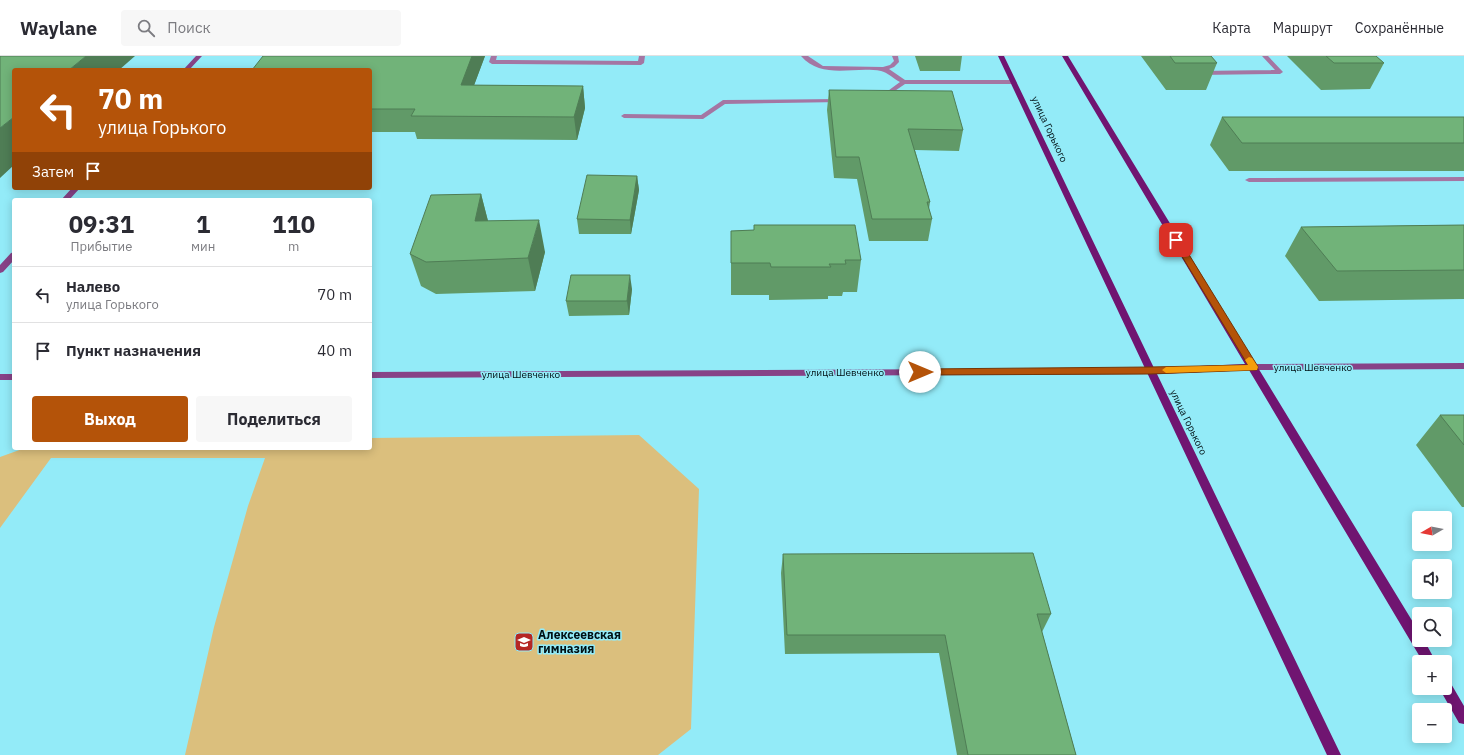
<!DOCTYPE html>
<html lang="ru">
<meta charset="utf-8">
<style>
:root{--surface:#fff;--page:#f7f7f7;--text:#2b2b33;--muted:#7c7c81;--line:#e1e1e2;--accent:#b45309}
body{margin:0;font-family:"IBM Plex Sans",sans-serif;background:var(--page);color:var(--text);height:100vh;display:flex;flex-direction:column;font-size:15px;white-space:nowrap}
*{box-sizing:border-box;margin:0}
p{font-size:13px;color:var(--muted)}
.icon{flex:none;width:22px;height:22px;fill:none;stroke:currentColor;stroke-width:2;stroke-linecap:round;stroke-linejoin:round}
.map{position:relative;flex:1;overflow:hidden}
.panel{position:absolute;left:12px;top:142px;width:360px;height:252px;display:flex;flex-direction:column;background:var(--surface);border-radius:4px;box-shadow:0 2px 10px #0003}
.panel>*{flex:none}
.banner{position:absolute;left:12px;top:12px;width:360px;height:122px;border-radius:4px;box-shadow:0 2px 10px #0003;background:#b45309;color:#fff;overflow:hidden}
.needle{width:26px;rotate:261deg}
.fabs{position:absolute;left:1412px;top:455px;display:grid;gap:8px}
.fabs a{display:grid;place-items:center;width:40px;height:40px;border-radius:4px;background:var(--surface);box-shadow:0 2px 10px #0003;font-size:20px}
.pin{position:absolute;display:grid;place-items:center;width:34px;height:34px;color:#fff;margin:-17px;border-radius:8px;box-shadow:0 2px 6px #0006}
.me{position:absolute;width:44px;margin:-22px;rotate:90deg;stroke-linejoin:round;filter:drop-shadow(0 0 3px #0008)}
.turn{display:flex;align-items:center;gap:14px;height:84px;padding:0 20px;font-size:18px}
.turn .icon{width:52px;height:52px;stroke-width:2.5}
.turn b{display:block;font-size:28px;line-height:34px}
.then{display:flex;align-items:center;height:38px;padding:0 20px;background:#0003;gap:8px;font-size:15px}
.eta{display:flex;justify-content:space-evenly;align-items:center;height:68px;text-align:center}
.eta b{font-size:24px;font-weight:700;line-height:28px}
.button{display:flex;gap:8px;margin-top:auto;padding:8px 20px}
.button a{flex:1;height:46px;border-radius:4px;background:var(--accent);color:#fff;font-size:16px;font-weight:700;line-height:46px;text-align:center}
.button a+a{background:var(--page);color:var(--text)}
ul{padding:0;list-style:none}
li{display:flex;align-items:center;gap:12px;height:56px;padding:0 20px;border-top:1px solid var(--line)}
li div{flex:1}
li b{display:block;font-size:15px}
li em{font-style:normal}
header{display:flex;align-items:center;gap:24px;box-sizing:border-box;height:56px;padding:0 20px;background:var(--surface);border-bottom:1px solid var(--line)}
header strong{font-size:19px}
nav{display:flex;gap:22px;margin-inline-start:auto;font-size:14px}
.search{width:280px;height:36px;background:var(--page);display:flex;align-items:center;gap:10px;box-sizing:border-box;padding:0 14px;border-radius:4px;color:var(--muted);font-size:15px}
.map>svg:first-child{display:block}
.green{fill:#dbbf7d}
.lines{fill:none;stroke-linecap:round;stroke-linejoin:round}
.lane{fill:#a476a3;fill-rule:evenodd}
.secondary{fill:#874387;fill-rule:evenodd}
.primary{fill:#701571;fill-rule:evenodd}
.wall{fill:#619a68}
.shaded-wall{fill:#4f7d55}
.building{fill:#71b379;stroke:#4f7d55}
.route{fill:#b45309;stroke:#753606}
.slow{fill:#f59e0b}
.labels{text-anchor:middle;stroke-width:3;stroke-linejoin:round;paint-order:stroke}
.street-label{font-size:10px;fill:#001014;stroke:#93ebf8}
.near-poi-label{font-size:12px;font-weight:bold;fill:#001014;stroke:#93ebf8;text-anchor:start}
</style>
<header>
<strong>Waylane</strong>
<div class="search"><svg class="icon" aria-label="search" viewBox="0 0 24 24"><circle cx="10" cy="10" r="6"/><path d="M15 15l6 6"/></svg>Поиск</div>
<nav><a>Карта</a><a>Маршрут</a><a>Сохранённые</a></nav>
</header>
<div class="map">
<svg width="1464" height="699" viewBox="0 0 1464 699">
<rect width="100%" height="100%" fill="#93ebf8"/>
<path class="green" d="M639 379 699 433 691 673 658 699H185L214 571 248 450 265 402H51L0 472V401L25 392H370V382Z"/>
<g class="lines">
<path class="lane" d="M491 0H497L496 4 638 5 639 0H645L644 7 641 9 492 8 489 6Z
M801 0H808L823 10 883 11 890 9 894 5 892 0H898L899 6 894 11 889 13 905 24H1013L1016 26 1013 28H905L883 43 881 42V40L900 26C894 23 887 16 881 15 853 10 822 24 801 0Z
M1182 0H1188L1200 15 1275 14 1262 0H1268L1283 16 1280 18 1198 19 1196 18Z
M840 43 843 45 842 46 725 48 703 63 624 62 621 60 624 58 701 59 723 44Z
M1464 121V125L1249 126 1245 124 1249 122Z"/>
<path class="secondary" d="M196 0H202L189 14H183Z
M72 132H80L69 144H61Z
M14 196V204L3 216 0 217V209L11 197Z
M1464 307V313L1254 314 1249 311 1254 308Z
M1150 312 1155 315 1150 318 370 322V316Z
M0 318H14V324H0Z"/>
<path class="primary" d="M998 0H1004L1154 312 1245 308 1062 0H1068L1419 576V584H1424L1436 606H1423L1249 314 1157 318 1341 699H1327Z
M1445 624 1450 626 1464 650V668L1459 667 1439 632H1445Z"/>
</g>
<path class="wall" d="M263 0H485L474 29 583 30 585 52 577 84 417 83 415 76H370V14Z
M915 0H962L960 15H920Z
M1141 0H1211L1217 7 1206 34H1166Z
M1287 0H1376L1384 7 1370 33 1321 34Z
M829 34 963 74 959 95 915 94 930 146 929 153 932 163 928 185H869L857 123 834 122 827 54Z
M1222 61H1464V115H1229L1210 89Z
M637 120 639 134 631 178H579L577 163Z
M481 138 488 165 545 196 535 235 436 238 421 230 410 198Z
M754 169 861 204 857 236H843L842 240H828V243L769 244V239H731V175L754 174Z
M1464 169V243L1319 245 1285 200 1301 171Z
M632 233 629 259 569 260 566 245Z
M1440 359H1464V451H1462L1416 389Z
M783 498 1051 558 1042 576 1076 699H957L939 597 785 598 781 517Z"/>
<path class="shaded-wall" d="M86 0H135L119 14H69Z
M472 0H485L466 51 461 29Z
M583 30 585 52 577 84 574 61Z
M14 61V109L0 122V72Z
M637 120 639 134 631 178 630 164Z
M481 138 489 169 475 165Z
M539 164 545 196 535 235 528 202Z
M630 219 632 233 629 259 627 245Z"/>
<path class="building" d="M0 0H86L69 14H14V61L0 72Z
M263 0H472L461 29 583 30 574 61 411 60 415 53H370V14H252Z
M1170 0H1211L1217 7H1175Z
M1326 0H1376L1384 7H1334Z
M829 34 952 35 963 74 908 73 930 146H927L932 163H872L859 101H836Z
M1222 61H1464V87H1242Z
M587 119 637 120 630 164 577 163Z
M481 138 475 165 539 164 528 202 426 206 410 198 431 139Z
M754 169H855L861 204H845L846 208H829L831 211H771L770 207H731V175L754 174Z
M1464 169V214L1337 215 1301 171Z
M571 219H630L627 245H566Z
M1440 359H1464V389Z
M1033 497 1051 558H1037L1076 699H968L945 579H787L783 498Z"/>
<path class="route" d="M1176 181 1180 184 1257 309 1258 311 1257 314 1150 318 920 319 916 316 920 313 1150 311 1248 309 1172 184Z"/>
<path class="slow" d="M1249 301 1252 302 1258 311 1257 314 1166 317 1162 314 1166 311 1248 309 1245 304Z"/>
<defs>
<symbol id="school-square" viewBox="-11 -11 22 22"><rect x="-9" y="-9" width="18" height="18" rx="4" fill="#b52623" stroke="#93ebf8"/><path d="M0-5L7-2L0 1L-7-2ZM-4 1L0 2.5L4 1V4Q0 6-4 4Z" fill="#fff"/></symbol>
</defs>
<g fill-rule="evenodd">
<use href="#school-square" x="513" y="575" width="22" height="22"/>
</g>
<g class="labels">
<g class="street-label">
<text transform="translate(1050 73) rotate(65)" y="4">улица Горького</text>
<text x="1313" y="315">улица Шевченко</text>
<text x="845" y="320">улица Шевченко</text>
<text x="521" y="322">улица Шевченко</text>
<text transform="translate(1189 366) rotate(64)" y="4">улица Горького</text>
</g>
<g class="near-poi-label">
<text x="538" y="583">Алексеевская<tspan x="538" dy="14">гимназия</tspan></text>
</g>
</g>
</svg>
<div class="fabs">
<a><svg class="needle" viewBox="-14 -14 28 28"><path d="M0-13l5 13h-10z" fill="#e53935"/><path d="M0 13l5-13h-10z" fill="#7c7c81"/></svg></a>
<a><svg class="icon" aria-label="sound" viewBox="0 0 24 24"><path d="M4 9h4l5-4v14l-5-4H4zM17 9q2 3 0 6"/></svg></a>
<a><svg class="icon" aria-label="search" viewBox="0 0 24 24"><circle cx="10" cy="10" r="6"/><path d="M15 15l6 6"/></svg></a>
<a>+</a>
<a>−</a>
</div>
<div class="pin" style="left:1176px;top:184px;background:#d93025"><svg class="icon" aria-label="arrive" viewBox="0 0 24 24"><path d="M6 21V4h12l-3 4 3 4H6"/></svg></div>
<svg class="me" style="left:920px;top:316px" viewBox="-20 -20 40 40"><circle r="19" fill="#fff"/><path d="M0-13L10 11 0 6-10 11z" fill="#b45309"/></svg>
<div class="banner">
<div class="turn"><svg class="icon" aria-label="left" viewBox="0 0 24 24"><path d="M17 20v-9H6M10 6l-5 5 5 5"/></svg><div><b>70 m</b>улица Горького</div></div>
<div class="then">Затем<svg class="icon" aria-label="arrive" viewBox="0 0 24 24"><path d="M6 21V4h12l-3 4 3 4H6"/></svg></div>
</div>
<section class="panel">
<div class="eta">
<div><b>09:31</b><p>Прибытие</p></div>
<div><b>1</b><p>мин</p></div>
<div><b>110</b><p>m</p></div>
</div>
<ul>
<li><svg class="icon" aria-label="left" viewBox="0 0 24 24"><path d="M17 20v-9H6M10 6l-5 5 5 5"/></svg><div><b>Налево</b><p>улица Горького</p></div><em>70 m</em></li>
<li><svg class="icon" aria-label="arrive" viewBox="0 0 24 24"><path d="M6 21V4h12l-3 4 3 4H6"/></svg><div><b>Пункт назначения</b></div><em>40 m</em></li>
</ul>
<div class="button"><a>Выход</a><a>Поделиться</a></div>
</section>
</div>
